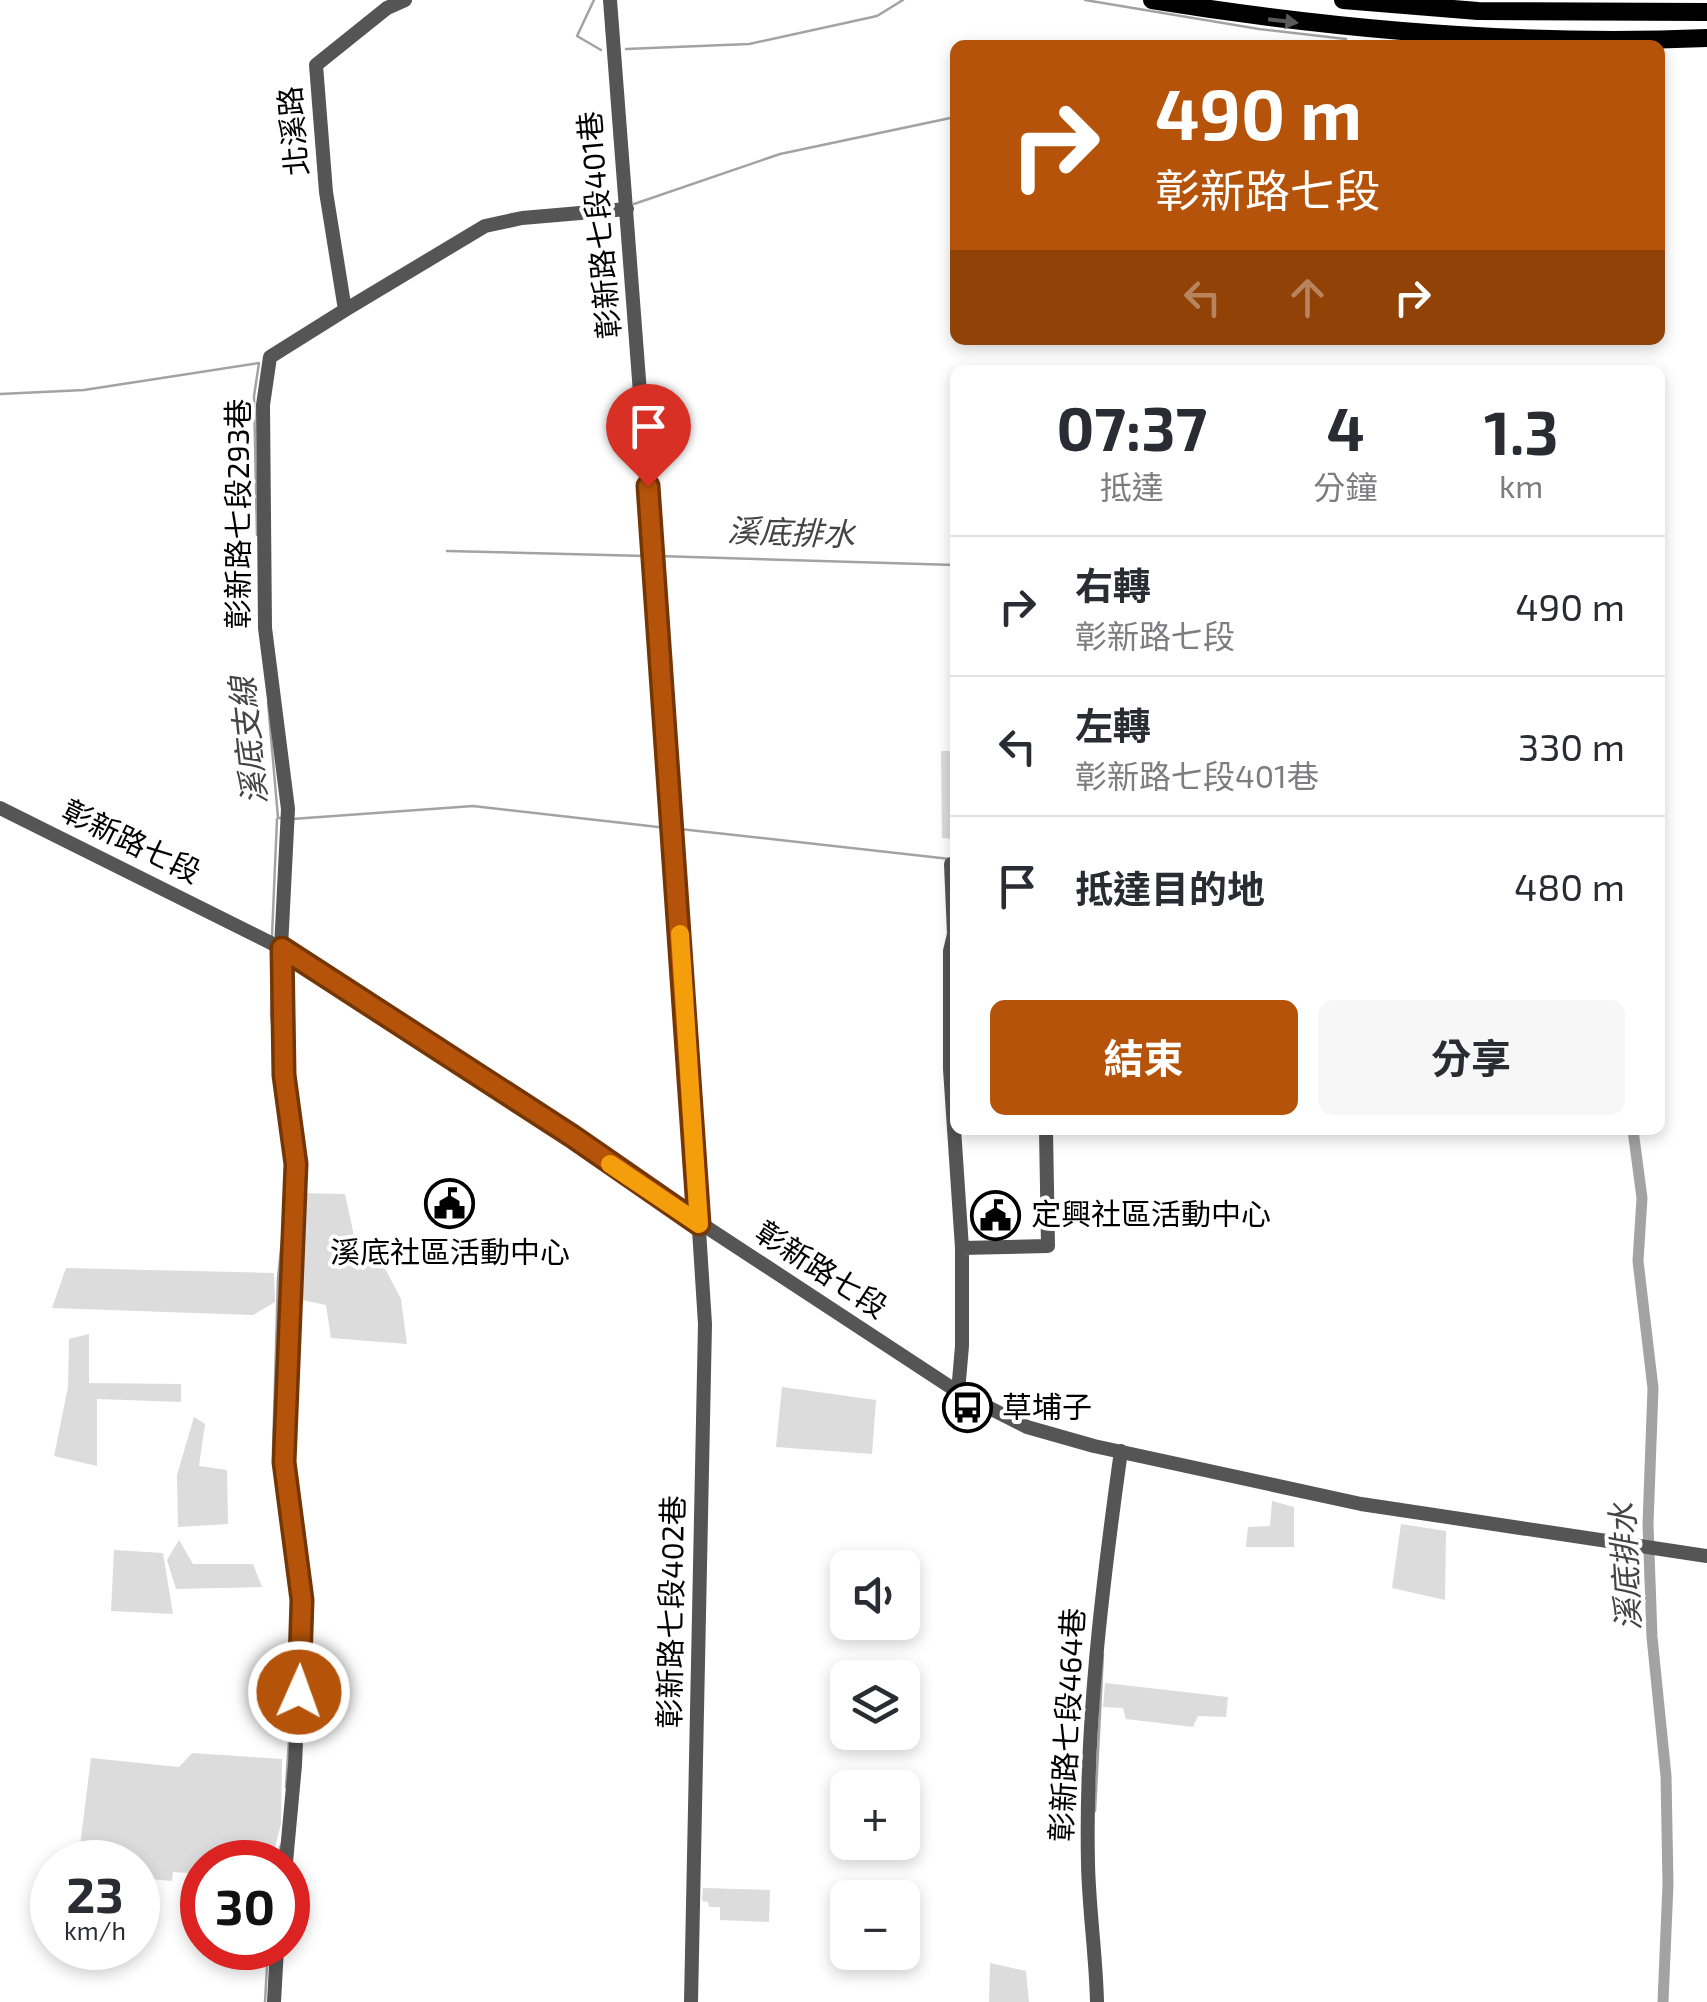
<!DOCTYPE html>
<html lang="zh-TW">
<meta charset="utf-8">
<style>
:root{--surface:#fff;--page:#f7f7f7;--text:#2b2b33;--muted:#7c7c81;--line:#e1e1e2;--accent:#b45309}
body{margin:0;font-family:"Exo 2","Noto Sans TC",sans-serif;background:var(--page);color:var(--text);height:100vh;display:flex;flex-direction:column;font-size:38px;white-space:nowrap}
*{box-sizing:border-box;margin:0}
p{font-size:32px;color:var(--muted)}
.icon{flex:none;width:55px;height:55px;fill:none;stroke:currentColor;stroke-width:2;stroke-linecap:round;stroke-linejoin:round}
.map{position:relative;flex:1;overflow:hidden}
.drawer{position:absolute;left:950px;top:365px;width:715px;height:770px;display:flex;flex-direction:column;background:var(--surface);border-radius:15px;box-shadow:0 5px 15px #0003}
.drawer>*{flex:none}
.guide{position:absolute;left:950px;top:40px;width:715px;height:305px;border-radius:15px;box-shadow:0 5px 15px #0003;background:#b45309;color:#fff;overflow:hidden}
.buttons{position:absolute;left:830px;top:1550px;display:grid;gap:20px}
.buttons a{display:grid;place-items:center;width:90px;height:90px;border-radius:15px;background:var(--surface);box-shadow:0 5px 15px #0003;font-size:50px}
.speed{position:absolute;left:30px;top:1840px;display:flex;gap:20px;font-size:50px;font-weight:700;text-align:center}
.speed>*{display:grid;place-content:center;width:130px;height:130px;border-radius:50%;background:var(--surface);box-shadow:0 5px 15px #0003;line-height:1}
.speed small{font-size:25px;font-weight:400}
.speed .limit{border:15px solid #d22;background:#fff;color:#111}
.pin{position:absolute;display:grid;place-items:center;width:85px;height:85px;color:#fff;margin:-102px -42px;border-radius:50% 50% 50% 0;rotate:-45deg;box-shadow:0 0 10px #0007}
.pin .icon{rotate:45deg}
.me{position:absolute;width:110px;margin:-55px;rotate:2deg;stroke-linejoin:round;filter:drop-shadow(0 0 8px #0008)}
.turn{display:flex;align-items:center;gap:35px;height:210px;padding:0 40px;font-size:45px}
.turn .icon{width:130px;height:130px;stroke-width:2.5}
.turn b{display:block;font-size:70px;line-height:85px}
.lanes{display:flex;align-items:center;height:95px;padding:0 40px;background:#0003;justify-content:center;gap:50px;direction:ltr}
.lanes .off{opacity:.35}
.eta{display:flex;justify-content:space-evenly;align-items:center;height:170px;text-align:center}
.eta b{font-size:60px;font-weight:700;line-height:70px}
.cta{display:flex;gap:20px;margin-top:auto;padding:20px 40px}
.cta a{flex:1;height:115px;border-radius:15px;background:var(--accent);color:#fff;font-size:40px;font-weight:700;line-height:115px;text-align:center}
.cta a+a{background:var(--page);color:var(--text)}
ul{padding:0;list-style:none}
li{display:flex;align-items:center;gap:30px;height:140px;padding:0 40px;border-top:2px solid var(--line)}
li div{flex:1}
li b{display:block;font-size:38px}
li em{font-style:normal}
.map>svg:first-child{display:block}
.green{fill:#dcdcdc}
.lines{fill:none;stroke-linecap:round;stroke-linejoin:round}
.stream{stroke:#a3a3a3;stroke-width:2.5}
.canal{stroke:#a3a3a3;stroke-width:11}
.building{fill:#c4c4c4;stroke:#999;stroke-width:2.5}
.minor{stroke:#555;stroke-width:14}
.major{stroke:#000;stroke-width:18}
.oneway{fill:#595959}
.route-casing{stroke:#753606;stroke-width:25}
.route{stroke:#b45309;stroke-width:18}
.slow{stroke:#f59e0b;stroke-width:18}
.labels{text-anchor:middle;stroke-width:8;stroke-linejoin:round;paint-order:stroke}
.street-label{font-size:30px;fill:#000;stroke:#fff}
.poi-label{font-size:30px;fill:#000;stroke:#fff;text-anchor:start}
.water-label{font-size:32px;font-style:italic;fill:#444;stroke:#fff}
</style>
<div class="map">
<svg width="1707" height="2002" viewBox="0 0 1707 2002">
<rect width="100%" height="100%" fill="#fff"/>
<path class="green" d="M955 751V839L942 838 941 751Z
M298 1193 345 1194 359 1259 381 1261 401 1299 407 1344 331 1338 326 1305 297 1299 294 1210Z
M66 1268 274 1273 275 1302 253 1315 52 1308Z
M89 1334V1383L181 1384V1402L97 1399V1466L54 1456 68 1387 69 1339Z
M782 1387 876 1400 872 1454 776 1447Z
M194 1417 205 1424 199 1466 227 1470 228 1524 178 1527 177 1475Z
M1272 1501 1294 1507V1547H1246L1248 1527 1270 1526Z
M1401 1524 1446 1531 1445 1600 1392 1588Z
M179 1540 193 1564H253L262 1587 176 1589 167 1560Z
M114 1550 163 1553 173 1614 111 1611Z
M1105 1683 1228 1697 1226 1717 1198 1716 1193 1727 1126 1719 1123 1708 1103 1707Z
M192 1753 282 1759 281 1824 271 1862H202V1874L173 1872 172 1881 138 1878V1862H78L91 1758 179 1767Z
M703 1888 770 1890 769 1922 720 1920V1907H709L708 1902 702 1901Z
M990 1963 1026 1971 1029 2002H989Z"/>
<g class="lines">
<path class="stream" d="M594 0 577 36 601 50
M1085 0 1259 29 1346 39
M626 49 749 44 877 16 903 0
M634 204 780 154 955 117
M0 394 84 390 259 363 254 396 257 535
M447 551 645 556
M658 556 955 565
M268 702 278 818H284
M292 819 473 806 667 828
M680 829 950 859
M272 936 277 819
M272 949 271 1015 286 1140
M288 1183 278 1278 273 1450 295 1613
M286 1787 290 1725
M1095 1811 1103 1654
M277 1862 281 1845
M265 2002 268 1948"/>
<path class="canal" d="M1633 1130 1642 1198 1638 1261 1653 1388 1648 1524 1652 1637 1666 1776 1668 1884 1663 2002"/>
</g>
<path class="building" d="M1011 1206V1223L981 1224 980 1207Z"/>
<g class="lines">
<path class="minor" d="M610 0 674 838 705 1324 691 2002
M345 310 485 226 522 218 627 209
M0 808 281 948 958 1392 1027 1427 1094 1446 1361 1504 1707 1556
M951 864 954 934 950 951V1069L962 1248V1346L958 1392
M962 1248 1048 1246 1046 1130
M286 1862 295 1765 302 1600 284 1462V1392L296 1164 283 1075 281 948 288 809 265 628 263 405 270 357 345 310 326 192 316 65 387 8 405 0
M274 2002 277 1948
M1097 2002C1096 1956 1089 1910 1088 1864 1085 1727 1102 1587 1121 1451"/>
<path class="major" d="M1152 0C1337 30 1520 46 1707 38
M1343 0 1478 11 1707 12"/>
</g>
<defs><path id="oneway-solid" d="M-6-.8H1V-3.2L6.5 0L1 3.2V.8H-6Z" transform="scale(2.5)"/></defs>
<use class="oneway" href="#oneway-solid" transform="translate(1283 21) rotate(7)"/>
<g class="lines">
<defs>
<path id="route" d="M299 1692 302 1600 284 1462 296 1164 284 1075 282 948 572 1136 699 1224 648 486"/>
</defs>
<use href="#route" class="route-casing"/>
<use href="#route" class="route"/>
<path class="slow" d="M610 1164 699 1224 680 934"/>
</g>
<defs>
<symbol id="civic-ring" viewBox="-11 -11 22 22"><circle r="9.5" fill="#fff" stroke="#000" stroke-width="1.5"/><path d="M-.6-6.5H3V-4.5H.6V-3L4-1V1h2V6H-6V1h2V-1L-.6-3ZM-1.2 2.5V6h2.4V2.5Z" fill="#000"/></symbol>
<symbol id="bus-ring" viewBox="-11 -11 22 22"><circle r="9.5" fill="#fff" stroke="#000" stroke-width="1.5"/><path d="M-5-6H5V4H4V6H2V4H-2V6H-4V4H-5ZM-3.5-4V0h7V-4ZM-3.5 1.2v1.5H-2V1.2ZM2 1.2v1.5H3.5V1.2Z" fill="#000"/></symbol>
</defs>
<g fill-rule="evenodd">
<use href="#civic-ring" x="422" y="1176" width="55" height="55"/>
<use href="#civic-ring" x="968" y="1188" width="55" height="55"/>
<use href="#bus-ring" x="940" y="1380" width="55" height="55"/>
</g>
<g class="labels">
<g class="street-label">
<text transform="translate(294 131) rotate(-95)" y="10">北溪路</text>
<text transform="translate(600 225) rotate(-95)" y="10">彰新路七段401巷</text>
<text transform="translate(239 514) rotate(-90)" y="10">彰新路七段293巷</text>
<text transform="translate(131 842) rotate(26)" y="10">彰新路七段</text>
<text transform="translate(821 1270) rotate(33)" y="10">彰新路七段</text>
<text transform="translate(672 1612) rotate(-89)" y="10">彰新路七段402巷</text>
<text transform="translate(1068 1725) rotate(-87)" y="10">彰新路七段464巷</text>
</g>
<g class="poi-label">
<text x="1031" y="1225">定興社區活動中心</text>
<text x="450" y="1263" text-anchor="middle">溪底社區活動中心</text>
<text x="1002" y="1418">草埔子</text>
</g>
<g class="water-label">
<text transform="translate(791 533) rotate(2)" y="11">溪底排水</text>
<text transform="translate(249 741) rotate(-96)" y="11">溪底支線</text>
<text transform="translate(1626 1567) rotate(-93)" y="11">溪底排水</text>
</g>
</g>
</svg>
<div class="buttons">
<a><svg class="icon" aria-label="sound" viewBox="0 0 24 24"><path d="M4 9h4l5-4v14l-5-4H4zM17 9q2 3 0 6"/></svg></a>
<a><svg class="icon" aria-label="layers" viewBox="0 0 24 24"><path d="M12 4l9 5-9 5-9-5zM3 14l9 5 9-5"/></svg></a>
<a>+</a>
<a>−</a>
</div>
<div class="speed"><div>23<small>km/h</small></div><div class="limit">30</div></div>
<div class="pin" style="left:648px;top:486px;background:#d93025"><svg class="icon" aria-label="arrive" viewBox="0 0 24 24"><path d="M6 21V4h12l-3 4 3 4H6"/></svg></div>
<svg class="me" style="left:299px;top:1692px" viewBox="-20 -20 40 40"><circle r="17" fill="#b45309" stroke="#fff" stroke-width="3"/><path d="M0-11L8 9 0 5-8 9z" fill="#fff"/></svg>
<div class="guide">
<div class="turn"><svg class="icon" aria-label="right" viewBox="0 0 24 24"><path d="M7 20v-9h11M14 6l5 5-5 5"/></svg><div><b>490 m</b>彰新路七段</div></div>
<div class="lanes"><svg class="icon off" aria-label="left" viewBox="0 0 24 24"><path d="M17 20v-9H6M10 6l-5 5 5 5"/></svg><svg class="icon off" aria-label="ahead" viewBox="0 0 24 24"><path d="M12 20V5M6 11l6-6 6 6"/></svg><svg class="icon" aria-label="right" viewBox="0 0 24 24"><path d="M7 20v-9h11M14 6l5 5-5 5"/></svg></div>
</div>
<section class="drawer">
<div class="eta">
<div><b>07:37</b><p>抵達</p></div>
<div><b>4</b><p>分鐘</p></div>
<div><b>1.3</b><p>km</p></div>
</div>
<ul>
<li><svg class="icon" aria-label="right" viewBox="0 0 24 24"><path d="M7 20v-9h11M14 6l5 5-5 5"/></svg><div><b>右轉</b><p>彰新路七段</p></div><em>490 m</em></li>
<li><svg class="icon" aria-label="left" viewBox="0 0 24 24"><path d="M17 20v-9H6M10 6l-5 5 5 5"/></svg><div><b>左轉</b><p>彰新路七段401巷</p></div><em>330 m</em></li>
<li><svg class="icon" aria-label="arrive" viewBox="0 0 24 24"><path d="M6 21V4h12l-3 4 3 4H6"/></svg><div><b>抵達目的地</b></div><em>480 m</em></li>
</ul>
<div class="cta"><a>結束</a><a>分享</a></div>
</section>
</div>
